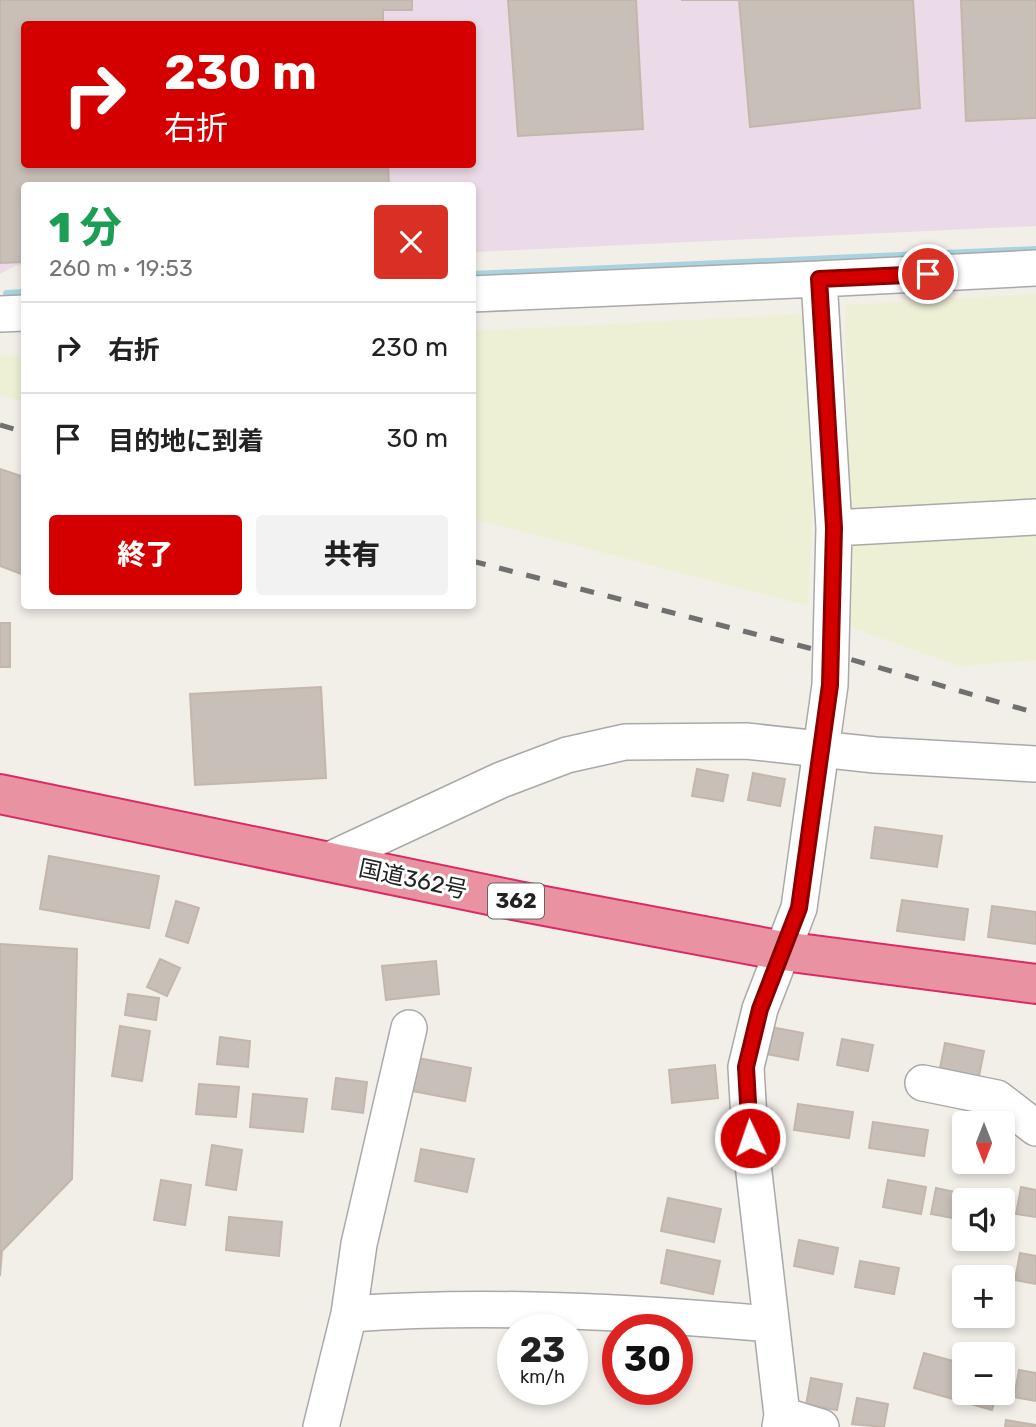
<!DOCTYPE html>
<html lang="ja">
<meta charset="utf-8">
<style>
:root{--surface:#fff;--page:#f2f2f2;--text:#222;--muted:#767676;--line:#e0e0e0;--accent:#d40000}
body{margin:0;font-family:Rubik,"Noto Sans JP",sans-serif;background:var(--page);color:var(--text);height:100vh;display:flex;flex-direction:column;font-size:26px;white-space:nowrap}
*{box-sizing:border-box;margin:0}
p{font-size:23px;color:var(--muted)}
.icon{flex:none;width:38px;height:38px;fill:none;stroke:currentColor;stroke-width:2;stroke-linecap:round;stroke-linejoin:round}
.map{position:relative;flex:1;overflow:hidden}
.sheet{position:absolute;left:21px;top:182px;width:455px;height:427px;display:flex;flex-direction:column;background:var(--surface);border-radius:7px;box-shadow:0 4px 10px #0003}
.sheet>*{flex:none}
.guide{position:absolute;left:21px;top:21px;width:455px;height:147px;border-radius:7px;box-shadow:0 4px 10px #0003;background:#d40000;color:#fff;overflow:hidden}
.needle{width:46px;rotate:180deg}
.fabs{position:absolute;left:952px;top:1111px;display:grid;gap:14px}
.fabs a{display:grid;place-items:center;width:63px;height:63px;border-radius:7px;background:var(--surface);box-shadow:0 4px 10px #0003;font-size:35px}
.speed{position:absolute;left:497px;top:1314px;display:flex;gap:14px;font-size:35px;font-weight:700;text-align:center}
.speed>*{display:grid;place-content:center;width:91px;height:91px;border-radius:50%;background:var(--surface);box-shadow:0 4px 10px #0003;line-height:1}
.speed small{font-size:18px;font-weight:400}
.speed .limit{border:10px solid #d22;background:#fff;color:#111}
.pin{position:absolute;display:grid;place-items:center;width:60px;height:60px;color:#fff;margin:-30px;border:4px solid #fff;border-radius:50%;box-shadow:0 2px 7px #0007}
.me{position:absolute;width:77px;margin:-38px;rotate:357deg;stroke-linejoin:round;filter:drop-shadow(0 0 5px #0008)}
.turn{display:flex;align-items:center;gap:24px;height:147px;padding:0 28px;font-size:32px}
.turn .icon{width:91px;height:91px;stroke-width:2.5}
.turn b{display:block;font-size:49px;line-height:60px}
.round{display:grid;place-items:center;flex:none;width:74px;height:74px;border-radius:7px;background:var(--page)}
.overview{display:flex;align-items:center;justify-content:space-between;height:119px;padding:0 28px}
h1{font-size:42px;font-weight:800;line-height:52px;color:#1e9e55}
.primary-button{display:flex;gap:14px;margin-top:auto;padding:14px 28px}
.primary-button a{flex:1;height:80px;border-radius:7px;background:var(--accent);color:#fff;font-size:28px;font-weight:800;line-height:80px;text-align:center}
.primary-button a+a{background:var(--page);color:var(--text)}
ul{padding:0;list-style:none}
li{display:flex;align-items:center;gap:21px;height:91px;padding:0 28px;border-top:2px solid var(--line)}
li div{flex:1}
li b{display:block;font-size:26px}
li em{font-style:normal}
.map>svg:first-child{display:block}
.industrial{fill:#ebdbe8;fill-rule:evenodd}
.farmland{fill:#eef0d5}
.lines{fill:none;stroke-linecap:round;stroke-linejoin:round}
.stream{stroke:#aad3df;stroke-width:8}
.building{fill:#c7bfb8;stroke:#c4b6ab;stroke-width:2}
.minor-casing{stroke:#a9a9a9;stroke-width:38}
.highway-casing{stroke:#dc2a67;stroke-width:42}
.minor{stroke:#fff;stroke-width:35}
.highway{stroke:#e892a2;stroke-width:38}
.rail{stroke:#707070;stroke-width:5;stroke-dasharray:14 14;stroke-linecap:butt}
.route-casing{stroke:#8a0000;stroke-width:18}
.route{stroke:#d40000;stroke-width:12}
.labels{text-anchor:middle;stroke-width:6;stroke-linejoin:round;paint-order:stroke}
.shield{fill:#fff;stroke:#646464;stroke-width:2}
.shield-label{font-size:21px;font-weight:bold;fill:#222}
.street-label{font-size:23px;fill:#222;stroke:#fff}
</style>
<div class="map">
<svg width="1036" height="1427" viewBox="0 0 1036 1427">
<rect width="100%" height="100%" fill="#f2efe9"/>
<path class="industrial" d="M0 0H1036V226L473 252 472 186H24V266H15L0 274ZM24 24H472V164H24Z"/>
<path class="farmland" d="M1036 294V501L849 513 845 305Z
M821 313 808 606 473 519 472 331Z
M24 355V402L0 395V356Z
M1036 529V660L959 666 847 626 843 538Z"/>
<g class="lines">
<path class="stream" d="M472 275 1036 250
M7 294 24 293"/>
</g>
<path class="building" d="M0 0H412V10H383V24H24V164H388L389 186H24V262L0 263Z
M508 0H636L643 129 518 136Z
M681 0H913L920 108 750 127 739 0Z
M961 0H1036V118L966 121Z
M0 469 24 477V575L0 566Z
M0 623H10V667H0Z
M321 687 326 778 195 785 190 694Z
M697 769 728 775 723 801 692 796Z
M753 773 785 779 780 806 748 800Z
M875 827 942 836 937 867 871 858Z
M49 856 159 876 149 928 40 909Z
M902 900 968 909 964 940 897 931Z
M176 901 199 908 188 943 166 936Z
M992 906 1036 912V944L988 937Z
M0 944 77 949 72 1179 2 1251 0 1276Z
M160 959 180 968 167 996 147 987Z
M436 961 439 994 386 1000 382 966Z
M128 994 159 998 156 1020 125 1015Z
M120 1026 150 1031 142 1081 112 1076Z
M771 1027 803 1033 798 1060 766 1054Z
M220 1037 250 1041 248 1067 217 1064Z
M842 1039 873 1045 868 1071 837 1065Z
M945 1043 984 1051 979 1076 940 1068Z
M418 1058 471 1068 465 1101 412 1091Z
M715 1065 718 1098 672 1103 669 1070Z
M336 1078 367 1082 363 1113 332 1109Z
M199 1084 239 1087 236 1117 196 1114Z
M253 1094 307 1099 303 1132 250 1127Z
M798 1104 853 1112 849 1138 794 1130Z
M873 1122 928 1130 924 1156 869 1148Z
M212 1145 242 1150 236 1190 206 1185Z
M421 1149 474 1159 467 1192 415 1181Z
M161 1180 191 1185 185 1225 154 1220Z
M888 1180 926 1187 921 1214 883 1207Z
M1021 1187 1036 1190V1217L1016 1214Z
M936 1188 974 1196V1200H964V1220L931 1214Z
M668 1198 721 1209 714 1242 661 1231Z
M229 1217 282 1222 279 1256 226 1250Z
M799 1240 838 1248 833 1274 794 1266Z
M667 1250 720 1261 713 1294 661 1283Z
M1020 1253 1036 1256V1284L1015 1280Z
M860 1261 899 1268 894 1294 855 1287Z
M974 1266 1000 1272 999 1278H971Z
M924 1353 964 1364V1393H997L992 1410 914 1388Z
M1019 1370 1036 1373V1401L1014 1397Z
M811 1378 842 1384 837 1410 806 1405Z
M857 1398 888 1404 884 1427 852 1424Z
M1006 1420 1036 1425V1427H1005Z"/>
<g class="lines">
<defs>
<path id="minor" d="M819 279 1036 268
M472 294 819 279 834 528
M0 314 24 313
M327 861 501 780 567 755 625 742 746 741 875 755 1036 764
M923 1083 997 1098 1036 1128
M349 1314C490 1304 630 1312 770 1324
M782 1415 821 1427
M321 1427 349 1314 359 1244 409 1028
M780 1427 782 1415 750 1138 746 1067 760 1009 799 908 830 685 834 528 1036 517"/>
<path id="highway" d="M0 794 518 901 783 951 1036 984"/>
</defs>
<use href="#minor" class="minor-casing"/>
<use href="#highway" class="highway-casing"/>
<use href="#minor" class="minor"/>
<use href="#highway" class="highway"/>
<path class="rail" d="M0 425 24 432
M472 561 832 654 1036 713"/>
</g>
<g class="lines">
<defs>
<path id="route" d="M750 1138 746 1067 760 1009 799 908 830 685 834 528 819 279 928 274"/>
</defs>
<use href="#route" class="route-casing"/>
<use href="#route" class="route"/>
</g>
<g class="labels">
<rect class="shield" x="488" y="883.5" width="56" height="35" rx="5"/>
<g class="shield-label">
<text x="516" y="908">362</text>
</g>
<g class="street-label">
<text transform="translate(413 879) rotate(12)" y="8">国道362号</text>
</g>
</g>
</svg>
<div class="fabs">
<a><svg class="needle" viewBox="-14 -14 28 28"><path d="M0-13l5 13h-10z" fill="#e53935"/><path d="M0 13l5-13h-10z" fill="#767676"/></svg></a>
<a><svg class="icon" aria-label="sound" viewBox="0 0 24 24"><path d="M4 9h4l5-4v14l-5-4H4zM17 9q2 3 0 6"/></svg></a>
<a>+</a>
<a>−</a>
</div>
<div class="speed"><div>23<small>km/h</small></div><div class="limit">30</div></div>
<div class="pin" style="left:928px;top:274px;background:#d93025"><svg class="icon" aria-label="arrive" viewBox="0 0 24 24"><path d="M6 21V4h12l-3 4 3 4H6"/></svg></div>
<svg class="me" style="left:750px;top:1138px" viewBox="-20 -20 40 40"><circle r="17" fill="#d40000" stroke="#fff" stroke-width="3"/><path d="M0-11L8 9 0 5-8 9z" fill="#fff"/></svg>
<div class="guide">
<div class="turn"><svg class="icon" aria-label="right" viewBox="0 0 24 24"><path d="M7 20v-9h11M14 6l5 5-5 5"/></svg><div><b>230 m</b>右折</div></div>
</div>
<section class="sheet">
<div class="overview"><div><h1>1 分</h1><p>260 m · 19:53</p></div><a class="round" style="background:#d93025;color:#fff"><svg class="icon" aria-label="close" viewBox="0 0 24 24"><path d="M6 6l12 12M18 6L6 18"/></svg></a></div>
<ul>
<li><svg class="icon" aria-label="right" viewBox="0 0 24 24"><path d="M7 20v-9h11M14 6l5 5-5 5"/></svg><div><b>右折</b></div><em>230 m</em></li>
<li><svg class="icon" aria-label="arrive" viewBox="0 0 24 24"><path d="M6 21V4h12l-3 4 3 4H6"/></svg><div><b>目的地に到着</b></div><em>30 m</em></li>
</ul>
<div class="primary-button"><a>終了</a><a>共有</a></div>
</section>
</div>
